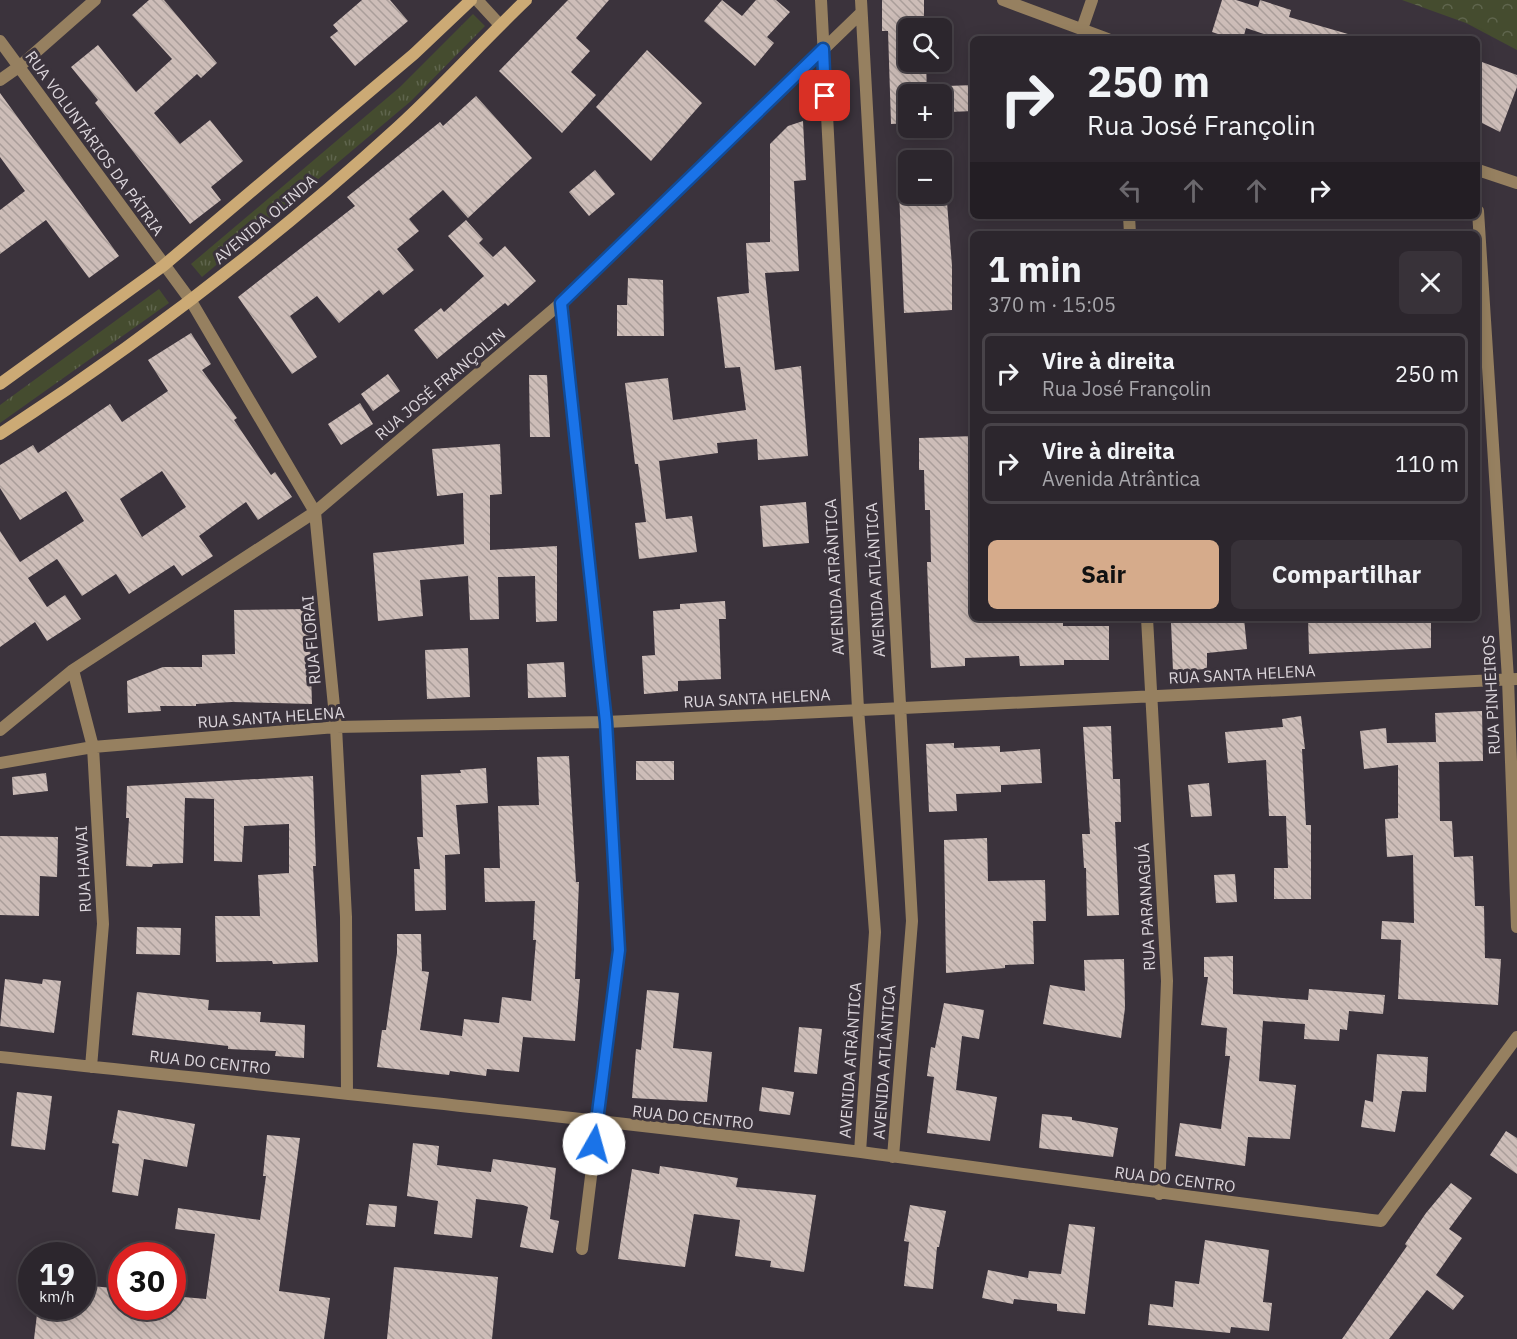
<!DOCTYPE html>
<html lang="pt">
<meta charset="utf-8">
<style>
:root{--surface:#2c262d;--page:#383239;--text:#f1f3f6;--muted:#a6a5aa;--line:#484349;--accent:#d6ab8b}
body{margin:0;font-family:"IBM Plex Sans",sans-serif;background:var(--page);color:var(--text);height:100vh;display:flex;flex-direction:column;font-size:22px;white-space:nowrap}
*{box-sizing:border-box;margin:0}
p{font-size:20px;color:var(--muted)}
.icon{flex:none;width:33px;height:33px;fill:none;stroke:currentColor;stroke-width:2;stroke-linecap:round;stroke-linejoin:round}
.map{position:relative;flex:1;overflow:hidden}
.details{position:absolute;left:970px;top:231px;width:510px;height:390px;display:flex;flex-direction:column;background:var(--surface);border-radius:9px;box-shadow:0 3px 15px #0003,0 0 0 2px var(--line)}
.details>*{flex:none}
.guide{position:absolute;left:970px;top:36px;width:510px;height:183px;border-radius:9px;box-shadow:0 3px 15px #0003,0 0 0 2px var(--line);background:#2c262d;color:var(--text);overflow:hidden}
.controls{position:absolute;left:898px;top:18px;display:grid;gap:12px}
.controls a{display:grid;place-items:center;width:54px;height:54px;border-radius:9px;background:var(--surface);box-shadow:0 3px 15px #0003,0 0 0 2px var(--line);font-size:30px}
.speed{position:absolute;left:18px;top:1242px;display:flex;gap:12px;font-size:30px;font-weight:700;text-align:center}
.speed>*{display:grid;place-content:center;width:78px;height:78px;border-radius:50%;background:var(--surface);box-shadow:0 3px 15px #0003,0 0 0 2px var(--line);line-height:1}
.speed small{font-size:15px;font-weight:400}
.speed .limit{border:9px solid #d22;background:#fff;color:#111}
.pin{position:absolute;display:grid;place-items:center;width:51px;height:51px;color:#fff;margin:-26px;border-radius:12px;box-shadow:0 3px 9px #0006}
.me{position:absolute;width:66px;margin:-33px;rotate:7deg;stroke-linejoin:round;filter:drop-shadow(0 0 4px #0008)}
.turn{display:flex;align-items:center;gap:21px;height:126px;padding:0 18px;font-size:27px}
.turn .icon{width:78px;height:78px;stroke-width:2.5}
.turn b{display:block;font-size:42px;line-height:51px}
.lanes{display:flex;align-items:center;height:57px;padding:0 18px;background:#0003;justify-content:center;gap:30px;direction:ltr}
.lanes .off{opacity:.35}
.round{display:grid;place-items:center;flex:none;width:63px;height:63px;border-radius:9px;background:var(--page)}
.head{display:flex;align-items:center;justify-content:space-between;height:102px;padding:0 18px}
h1{font-size:36px;font-weight:800;line-height:45px}
.button{display:flex;gap:12px;margin-top:auto;padding:12px 18px}
.button a{flex:1;height:69px;border-radius:9px;background:var(--accent);color:#111;font-size:24px;font-weight:800;line-height:69px;text-align:center}
.button a+a{background:var(--page);color:var(--text)}
ul{padding:0;list-style:none}
li{display:flex;align-items:center;gap:18px;height:81px;margin:0 12px 9px;padding:0 6px;border:3px solid var(--line);border-radius:9px}
li div{flex:1}
li b{display:block;font-size:22px}
li em{font-style:normal}
.map>svg:first-child{display:block}
.grass{fill:url(#grass-tufts)}
.forest{fill:url(#forest-crowns)}
.building{fill:url(#building-back-hatch);fill-rule:evenodd}
.lines{fill:none;stroke-linecap:round;stroke-linejoin:round}
.street{stroke:#968060;stroke-width:12}
.secondary{stroke:#ccaa75;stroke-width:12}
.route-casing{stroke:#114b97;stroke-width:15}
.route{stroke:#1a73e8;stroke-width:10}
.labels{text-anchor:middle;stroke-width:6;stroke-linejoin:round;paint-order:stroke}
.street-label{font-size:16px;fill:#dbd5db;stroke:#3b333c}
</style>
<div class="map">
<svg width="1517" height="1339" viewBox="0 0 1517 1339">
<defs>
<pattern id="grass-tufts" width="24" height="20" patternUnits="userSpaceOnUse" patternTransform="scale(1.5)"><rect width="24" height="20" fill="#454c2f"/><path d="M3 7l-1-3M5 7V3M7 7l1-3M15 17l-1-3M17 17v-4M19 17l1-3" fill="none" stroke="#5f654d"/></pattern>
<pattern id="forest-crowns" width="20" height="18" patternUnits="userSpaceOnUse" patternTransform="scale(1.5)"><rect width="20" height="18" fill="#454c2f"/><path d="M2 6a3 3 0 1 1 6 0M12 15a3 3 0 1 1 6 0" fill="none" stroke="#5f654d"/></pattern>
<pattern id="building-back-hatch" width="6" height="6" patternUnits="userSpaceOnUse" patternTransform="scale(1.5)"><rect width="6" height="6" fill="#cdbdb8"/><path d="M-1 5l2 2M0 0l6 6M5-1l2 2" fill="none" stroke="#aa9e9a"/></pattern>
</defs>
<rect width="100%" height="100%" fill="#3b333c"/>
<path class="grass" d="M473 14 485 26 411 101 202 277 191 264 400 87Z
M159 289 169 303 0 423V405Z"/>
<path class="forest" d="M1402 0H1517V50L1466 23Z"/>
<path class="building" d="M149 0H164L217 63 201 78 197 74 154 113 180 144 210 120 243 161 211 187 221 200 190 224 95 103 98 100 71 67 98 45 136 92 172 59 132 15Z
M362 0H390L408 21 355 66 330 37 338 31 333 25Z
M568 0H609L576 38 590 51 571 72 596 95 562 133 499 71Z
M722 0 742 16 756 0H776L790 12 767 37 774 43 755 66 704 21Z
M882 0H924V28H909V62H926L927 94H909V123L891 124 888 31H882Z
M1222 0H1236L1258 7 1260 0 1291 10 1289 17 1348 34 1347 39H1279L1246 28 1243 39H1233L1212 32Z
M647 50 702 103 651 161 596 107Z
M1482 62 1517 75V87L1500 132 1478 121V74Z
M974 85V111L949 112 947 86Z
M0 93 119 256 89 278 46 220 0 254V210L25 191 0 157Z
M476 96 532 158 468 218 443 190 409 219 419 231 397 249 414 270 383 295 379 290 339 323 317 296 290 316 317 357 292 374 238 297 355 206 347 197 440 122 443 126Z
M803 121 806 180 794 181 799 271 765 273 775 370 801 366 808 456 758 460 757 439 717 443 718 453 659 461 666 519 692 516 697 552 639 559 635 523 646 522 638 464H635L625 383 668 378 673 420 746 410 740 367 725 368 717 297 749 293 746 243 770 242V144L788 126Z
M942 164H944L952 266V310L904 313 898 166 909 165V194H942Z
M595 170 615 194 589 216 569 192Z
M466 220 483 239 479 243 493 257 505 246 536 281 508 306 505 303 437 359 414 330 441 308 444 312 484 276 448 236Z
M628 278 663 280 664 336H617V305H627Z
M191 333 211 364 202 370 237 418 234 420 271 475 275 472 292 497 258 520 246 502 199 536 213 556 182 576 174 565 129 594 116 574 82 596 57 559 28 578 47 607 65 595 81 619 47 641 35 622 0 647V531L20 562 84 521 66 491 20 520 0 488V465L33 445 38 453 110 404 122 422 168 391 148 360ZM162 471 186 507 142 537 120 499Z
M388 374 400 391 373 411 361 394Z
M529 375H547L550 437H530Z
M360 403 373 424 341 445 328 424Z
M974 436V469H968L969 524H974V550H969L974 618H1063V626H1109V660H1064V665L1020 666 1019 656 965 658V666L931 668 927 562H931L930 510H925L924 470H919V438Z
M500 444 502 494 490 495V550L557 546V621L536 622 535 576 498 577 499 619 470 620 468 576 420 580 423 616 378 621 373 553 464 544 463 493 437 496 432 449Z
M806 502 809 543 763 547 760 506Z
M725 601 726 619H719L721 679 678 681V691L644 694 642 656 655 655 653 611 680 609V604Z
M309 609 312 704 232 702 196 704V706H160L161 711 128 713 127 681 163 667H202V655L235 654 234 610Z
M1223 618H1244L1247 649 1207 653V669L1173 671 1171 622Z
M1308 618H1431V648L1309 654Z
M468 648 470 697 427 699 425 650Z
M564 662 566 697 528 698 527 664Z
M1482 711 1483 761 1439 762 1440 821H1452L1454 857 1473 856 1475 906H1484L1485 958 1501 959 1498 1005 1398 999 1401 940 1381 939 1382 921 1414 923 1413 855 1387 857 1385 819 1398 818V765L1364 769 1360 731 1386 728 1387 743 1436 742 1435 713Z
M1301 716 1305 749H1302L1306 825H1311V899H1274V868H1288L1286 816H1269L1266 760 1228 763 1225 732 1283 727 1282 719Z
M1111 726 1113 779H1120L1121 822H1115L1119 915 1087 916 1086 868H1084L1082 834H1090L1083 727Z
M954 743V748L1000 746V752L1040 749 1042 783 1001 785V792L956 794 957 811 929 812 926 744Z
M569 756 576 882H579L575 979H580L575 1041 523 1037 519 1072 487 1069 486 1076 450 1071 449 1075 377 1067 382 1030H386L397 953V934H421L422 971 429 972 420 1030 462 1036 464 1019 499 1023 502 997 531 1001 536 940H533L535 901 485 902 484 868H500L498 806 539 805 537 757Z
M636 761H674V780H636Z
M486 768 488 803 456 805 460 854 445 855 446 910 415 911 414 869H420L417 837H423L421 775 461 773 460 770Z
M46 773 48 791 13 795 12 777Z
M313 776 316 866H313L318 962 273 964 272 961 216 962 215 916H260L258 875 289 873V824L244 826 242 862 214 861V799L185 798 183 863 153 864 152 867 126 866 129 818H126L127 786Z
M1209 783 1212 816 1191 817 1188 785Z
M0 836 58 837 57 877 40 876 39 916 0 915Z
M987 838 988 881 1045 880 1046 921H1033L1034 964 1005 965V968L946 973 944 840Z
M1235 874 1237 902 1216 903 1214 875Z
M137 927 181 928 180 955 136 954Z
M1233 956V994L1308 1000 1309 989 1385 995 1383 1014 1349 1011 1347 1030 1340 1029 1339 1041 1304 1039 1305 1024 1263 1021 1259 1081 1296 1085 1290 1139 1248 1137 1245 1166 1175 1156 1180 1123 1221 1129 1230 1056H1225L1227 1028 1201 1025 1208 977H1204V957Z
M1124 959 1125 1008 1121 1038 1043 1024 1050 985 1085 991 1084 960Z
M5 979 42 984 43 979 61 981 54 1033 0 1026Z
M647 990 679 993 673 1048 712 1052 707 1102 632 1098 636 1049 641 1050Z
M137 992 209 1000 208 1010 261 1012 260 1022 305 1025 304 1058 275 1056 276 1051 228 1049V1046L132 1035Z
M944 1003 984 1010 979 1039 962 1036 956 1090 997 1097 990 1141 927 1133 934 1077 927 1076 931 1047 935 1048Z
M799 1027 822 1029 817 1074 794 1072Z
M1377 1054 1428 1057 1426 1092 1402 1091 1395 1132 1361 1127 1365 1100 1373 1102Z
M762 1087 794 1092 790 1115 759 1111Z
M17 1092 52 1096 45 1150 11 1146Z
M118 1110 195 1124 187 1167 144 1159 138 1196 112 1192 119 1144 112 1143Z
M1042 1114 1072 1117V1120L1118 1128 1113 1157 1039 1148Z
M1506 1131 1517 1138V1174L1490 1155Z
M267 1135 300 1138 279 1291 330 1298 324 1339H34L38 1306H82V1285L122 1289V1306H172V1296L206 1299 215 1234 175 1229 178 1208 260 1220 266 1176H263Z
M413 1143 439 1146 437 1165 491 1172 493 1159 556 1168 550 1219 559 1221 553 1253 520 1247 528 1207 523 1205 476 1199 472 1238 434 1234 438 1201 407 1196Z
M660 1166 738 1178 736 1187 816 1195 804 1272 770 1267 771 1261 735 1256 740 1220 694 1214 685 1267 618 1259 632 1169 659 1174Z
M1451 1183 1472 1198 1449 1229 1462 1238 1436 1275 1464 1296 1453 1310 1427 1290 1389 1339H1342L1407 1246 1405 1244 1426 1213Z
M369 1204 397 1206 395 1227 366 1225Z
M910 1205 946 1211 939 1247H937L933 1289 904 1286 909 1242 904 1241Z
M1069 1224 1095 1227 1085 1314 1057 1311V1304L1014 1299 1013 1304 982 1298 988 1270 1028 1278 1029 1271 1061 1274Z
M1205 1240 1269 1250 1263 1302 1272 1303 1269 1331 1231 1327 1230 1333 1148 1325 1150 1304 1173 1307 1175 1281 1199 1284Z
M394 1267 498 1277 492 1339H387Z"/>
<g class="lines">
<path class="street" d="M477 0 500 25
M821 0 858 709 875 932 860 1152
M861 0 912 921 893 1157
M1003 0 1108 39
M1082 29 1092 0
M0 41 191 301 315 512 336 727 346 917 347 1092
M0 80 20 66 95 0
M1478 170 1517 183
M1478 211 1508 679 1517 927
M1129 216 1130 234
M561 303 606 722 619 950 582 1249
M1147 618 1167 981 1159 1194
M73 670 93 747 103 924 91 1067
M0 730 73 670 315 512 561 303 861 13
M0 763 93 747 336 727 606 722 1517 679
M0 1057C287 1088 575 1116 861 1152 1034 1175 1207 1200 1381 1221L1517 1037"/>
<path class="secondary" d="M0 384 163 266 414 54 471 0
M0 434C140 343 273 241 397 128 442 87 482 42 526 0"/>
</g>
<g class="lines">
<defs>
<path id="route" d="M594 1144 619 950 606 722 561 303 823 49 825 96"/>
</defs>
<use href="#route" class="route-casing"/>
<use href="#route" class="route"/>
</g>
<g class="labels">
<g class="street-label">
<text transform="translate(95 143) rotate(54)" y="6">RUA VOLUNTÁRIOS DA PÁTRIA</text>
<text transform="translate(265 219) rotate(-40)" y="6">AVENIDA OLINDA</text>
<text transform="translate(440 384) rotate(-40)" y="6">RUA JOSÉ FRANÇOLIN</text>
<text transform="translate(834 577) rotate(-93)" y="6">AVENIDA ATRÂNTICA</text>
<text transform="translate(875 580) rotate(-93)" y="6">AVENIDA ATLÂNTICA</text>
<text transform="translate(311 640) rotate(-95)" y="6">RUA FLORAI</text>
<text transform="translate(1242 674) rotate(-3)" y="6">RUA SANTA HELENA</text>
<text transform="translate(1491 695) rotate(-93)" y="6">RUA PINHEIROS</text>
<text transform="translate(757 698) rotate(-3)" y="6">RUA SANTA HELENA</text>
<text transform="translate(271 717) rotate(-4)" y="6">RUA SANTA HELENA</text>
<text transform="translate(83 869) rotate(-93)" y="6">RUA HAWAI</text>
<text transform="translate(1146 907) rotate(-93)" y="6">RUA PARANAGUÁ</text>
<text transform="translate(850 1060) rotate(-86)" y="6">AVENIDA ATRÂNTICA</text>
<text transform="translate(210 1062) rotate(6)" y="6">RUA DO CENTRO</text>
<text transform="translate(884 1062) rotate(-86)" y="6">AVENIDA ATLÂNTICA</text>
<text transform="translate(693 1117) rotate(6)" y="6">RUA DO CENTRO</text>
<text transform="translate(1175 1179) rotate(7)" y="6">RUA DO CENTRO</text>
</g>
</g>
</svg>
<div class="controls">
<a><svg class="icon" aria-label="search" viewBox="0 0 24 24"><circle cx="10" cy="10" r="6"/><path d="M15 15l6 6"/></svg></a>
<a>+</a>
<a>−</a>
</div>
<div class="speed"><div>19<small>km/h</small></div><div class="limit">30</div></div>
<div class="pin" style="left:825px;top:96px;background:#d93025"><svg class="icon" aria-label="arrive" viewBox="0 0 24 24"><path d="M6 21V4h12l-3 4 3 4H6"/></svg></div>
<svg class="me" style="left:594px;top:1144px" viewBox="-20 -20 40 40"><circle r="19" fill="#fff"/><path d="M0-13L10 11 0 6-10 11z" fill="#1a73e8"/></svg>
<div class="guide">
<div class="turn"><svg class="icon" aria-label="right" viewBox="0 0 24 24"><path d="M7 20v-9h11M14 6l5 5-5 5"/></svg><div><b>250 m</b>Rua José Françolin</div></div>
<div class="lanes"><svg class="icon off" aria-label="left" viewBox="0 0 24 24"><path d="M17 20v-9H6M10 6l-5 5 5 5"/></svg><svg class="icon off" aria-label="ahead" viewBox="0 0 24 24"><path d="M12 20V5M6 11l6-6 6 6"/></svg><svg class="icon off" aria-label="ahead" viewBox="0 0 24 24"><path d="M12 20V5M6 11l6-6 6 6"/></svg><svg class="icon" aria-label="right" viewBox="0 0 24 24"><path d="M7 20v-9h11M14 6l5 5-5 5"/></svg></div>
</div>
<section class="details">
<div class="head"><div><h1>1 min</h1><p>370 m · 15:05</p></div><a class="round"><svg class="icon" aria-label="close" viewBox="0 0 24 24"><path d="M6 6l12 12M18 6L6 18"/></svg></a></div>
<ul>
<li><svg class="icon" aria-label="right" viewBox="0 0 24 24"><path d="M7 20v-9h11M14 6l5 5-5 5"/></svg><div><b>Vire à direita</b><p>Rua José Françolin</p></div><em>250 m</em></li>
<li><svg class="icon" aria-label="right" viewBox="0 0 24 24"><path d="M7 20v-9h11M14 6l5 5-5 5"/></svg><div><b>Vire à direita</b><p>Avenida Atrântica</p></div><em>110 m</em></li>
</ul>
<div class="button"><a>Sair</a><a>Compartilhar</a></div>
</section>
</div>
